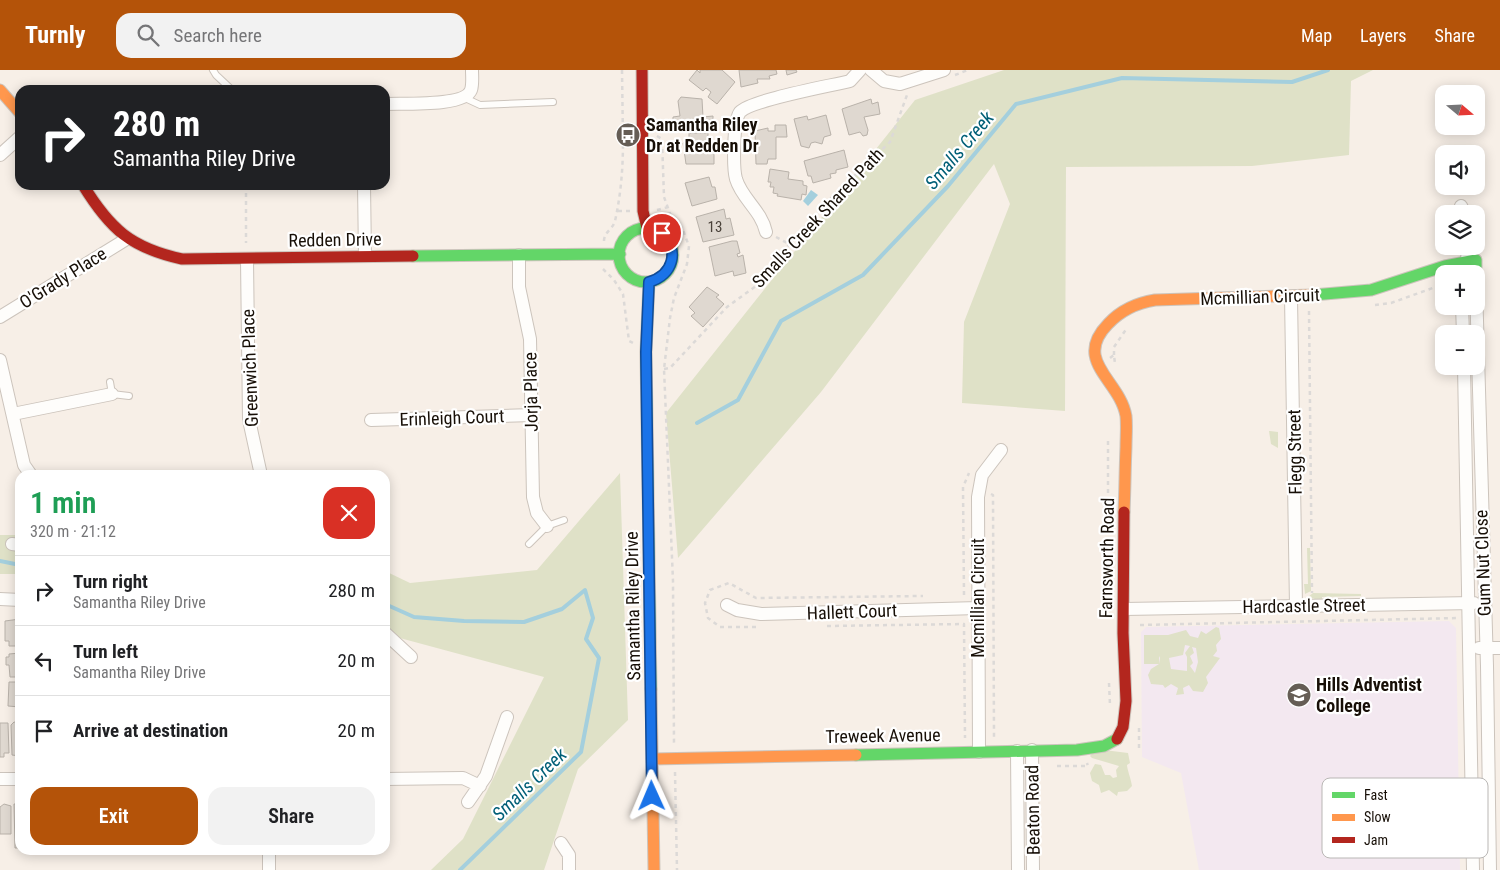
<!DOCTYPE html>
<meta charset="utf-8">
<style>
:root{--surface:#fff;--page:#f2f2f2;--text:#202124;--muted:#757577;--line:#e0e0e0;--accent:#b45309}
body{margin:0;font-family:"Roboto Condensed",sans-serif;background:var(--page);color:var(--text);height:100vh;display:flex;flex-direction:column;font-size:19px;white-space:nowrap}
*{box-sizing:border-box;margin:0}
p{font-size:16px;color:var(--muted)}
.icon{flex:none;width:28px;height:28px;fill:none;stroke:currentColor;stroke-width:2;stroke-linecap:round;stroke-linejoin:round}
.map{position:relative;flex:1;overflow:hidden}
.side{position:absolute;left:15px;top:400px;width:375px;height:385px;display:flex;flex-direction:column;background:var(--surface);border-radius:15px;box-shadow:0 2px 12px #0003}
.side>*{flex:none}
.banner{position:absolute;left:15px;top:15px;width:375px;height:105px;border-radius:15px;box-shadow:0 2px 12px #0003;background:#202124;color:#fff;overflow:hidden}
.needle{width:32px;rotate:109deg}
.tools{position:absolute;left:1435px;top:15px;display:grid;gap:10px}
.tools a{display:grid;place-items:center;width:50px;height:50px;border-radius:10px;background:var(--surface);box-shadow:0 2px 12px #0003;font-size:25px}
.pin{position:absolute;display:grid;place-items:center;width:42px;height:42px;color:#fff;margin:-21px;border:2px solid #fff;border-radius:50%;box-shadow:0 1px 5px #0007}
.me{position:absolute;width:55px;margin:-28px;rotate:359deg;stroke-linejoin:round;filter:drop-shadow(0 0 4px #0008)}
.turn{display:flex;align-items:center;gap:18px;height:105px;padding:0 15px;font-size:22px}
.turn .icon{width:65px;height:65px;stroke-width:2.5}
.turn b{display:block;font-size:35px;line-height:42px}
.round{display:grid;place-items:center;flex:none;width:52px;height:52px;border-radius:15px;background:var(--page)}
.overview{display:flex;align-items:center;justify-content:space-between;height:85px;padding:0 15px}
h1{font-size:30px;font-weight:600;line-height:38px;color:#1e9e55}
.action{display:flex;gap:10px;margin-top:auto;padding:10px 15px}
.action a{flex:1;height:58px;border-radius:15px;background:var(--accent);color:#fff;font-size:20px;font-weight:600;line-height:58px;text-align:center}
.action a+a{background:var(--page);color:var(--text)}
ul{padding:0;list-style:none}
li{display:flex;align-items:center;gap:15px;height:70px;padding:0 15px;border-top:1px solid var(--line)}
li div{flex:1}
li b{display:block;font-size:19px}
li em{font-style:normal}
header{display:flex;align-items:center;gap:30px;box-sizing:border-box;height:70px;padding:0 25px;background:var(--accent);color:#fff}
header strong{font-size:24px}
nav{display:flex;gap:28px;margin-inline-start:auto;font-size:18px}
.search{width:350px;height:45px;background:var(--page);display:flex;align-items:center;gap:12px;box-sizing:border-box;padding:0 18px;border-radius:15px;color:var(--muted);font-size:19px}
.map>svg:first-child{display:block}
.education{fill:#f3e8f0}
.green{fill:#dfe1c7;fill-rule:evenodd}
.water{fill:#a4cfdd}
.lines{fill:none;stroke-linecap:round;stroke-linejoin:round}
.stream{stroke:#a4cfdd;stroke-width:4}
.building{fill:#dfd8d0;stroke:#b9b2aa}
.lane-casing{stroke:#ccc4bc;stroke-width:8}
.street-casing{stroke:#ccc4bc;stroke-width:14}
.fast-casing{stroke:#ccc4bc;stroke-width:13}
.slow-casing{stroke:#ccc4bc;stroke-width:13}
.jam-casing{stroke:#ccc4bc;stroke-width:13}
.path{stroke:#dcd9d7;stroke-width:2.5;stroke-dasharray:4 4;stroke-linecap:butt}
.lane{stroke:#fefdfb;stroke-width:6}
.street{stroke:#fefdfb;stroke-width:12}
.fast{stroke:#63d668;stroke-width:11}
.slow{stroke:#ff974d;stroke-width:11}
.jam{stroke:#b3261e;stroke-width:11}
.route-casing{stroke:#114b97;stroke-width:12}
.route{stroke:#1a73e8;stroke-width:9}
.labels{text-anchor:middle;stroke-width:4.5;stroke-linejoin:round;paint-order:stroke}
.number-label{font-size:15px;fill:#494139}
.poi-label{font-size:18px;font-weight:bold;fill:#170f07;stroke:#fff;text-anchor:start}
.street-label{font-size:18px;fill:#170f07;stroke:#fff}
.water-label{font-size:19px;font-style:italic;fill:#015f77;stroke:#fff}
.key{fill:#fff;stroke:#b9b7b5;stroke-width:1}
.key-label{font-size:14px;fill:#170f07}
</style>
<header>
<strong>Turnly</strong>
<div class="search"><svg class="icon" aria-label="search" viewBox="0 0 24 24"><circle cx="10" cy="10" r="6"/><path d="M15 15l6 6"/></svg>Search here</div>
<nav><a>Map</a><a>Layers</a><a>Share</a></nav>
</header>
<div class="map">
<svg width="1500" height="800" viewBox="0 0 1500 800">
<rect width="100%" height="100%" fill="#f7efe7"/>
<path class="education" d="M1449 551 1456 558 1460 800H1199L1181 703 1142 687 1141 562 1146 557Z"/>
<path class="green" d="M1004 0H1373L1351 11 1349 85 1252 96 1066 97 1065 341 962 333 964 252 1010 134 994 94 821 322 678 488 666 343 915 30Z
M1269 361 1278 362V378L1271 374Z
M620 403 628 650 578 699 544 800H431L463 769 544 607 385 564V501L410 513 537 500Z
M0 465H20V504H0Z
M1307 478H1310L1311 521 1305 524 1304 514H1308Z
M1313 523 1361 524V526L1322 527V531L1308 527Z
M1216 557 1219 558 1221 569 1216 575 1217 581 1213 586 1220 588 1206 607 1208 613 1203 622 1193 621 1189 615 1183 618 1184 624 1176 625 1178 618 1171 614 1165 618 1163 615 1151 614 1148 605 1151 599 1159 594 1160 588 1159 586V594H1144V565H1168L1186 560 1190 566 1198 568 1201 561 1206 564ZM1185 575 1190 576 1185 583 1187 587V601L1171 599 1169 588 1183 585ZM1192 577 1196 578 1198 592 1195 603 1190 596 1193 593 1190 586 1194 583Z
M1096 679 1128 683 1130 693 1127 695C1127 699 1131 709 1132 716L1127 721 1118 722 1117 726 1109 720 1101 723 1099 715 1092 711 1090 703 1095 694 1101 695 1105 705H1110L1113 708 1117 707 1116 700 1119 696 1092 688 1090 686Z"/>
<path class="water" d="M811 120 818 125 808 136 803 131Z"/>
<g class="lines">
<path class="stream" d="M697 353 738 330 781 251 863 205 948 116 1016 34 1122 8 1292 12 1328 0
M0 491 20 495
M385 534 414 547 464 551 524 552 562 539 585 520 593 548 586 569 599 588 581 682 460 800"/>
</g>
<path class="building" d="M697 0 700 3V0H722L735 12 717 34 708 27 711 22 706 18 703 21 689 10Z
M739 0H776L777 4 769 6 770 9H757L758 13 741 17Z
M786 0H796L797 2 787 5Z
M681 27 702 29 703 47 713 46V60H673V47L680 46 678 31Z
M871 29 872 34 878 32 880 44 864 47 868 60 867 65 863 66 860 62 849 65 842 39Z
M826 45 831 65 824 67 822 74 815 72 811 73 809 78 801 76 794 49 807 46 808 50Z
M775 55H786L787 67H776V89H768L767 94H756L755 61 768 58V61H775Z
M689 63H708V71L714 72V94H686L683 73 689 70Z
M844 80 848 97 836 100V103L830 104 831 108 813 113 811 106H808L804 91Z
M770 99 789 102 788 109 803 111V115L807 116 806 125 802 124 801 130 777 126 778 124 773 123 774 117H770L771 112H768Z
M709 107 712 117H715L717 129 692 136 685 113Z
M724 139 726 149 730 148 734 165 703 172 696 147Z
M732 171H737L740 183 737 184 738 187 743 185 746 203 734 206 733 201 715 206 709 177Z
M707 217 719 225 716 227 724 234 703 257 691 246 695 243 689 237Z
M20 549V576H9V571H5V551Z
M20 583V607H10L9 595H6V587H9V584Z
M9 612H20V637L8 636Z
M14 652 20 653V686L12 685 11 655Z
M0 653H8L9 683H4V687H0Z
M4 734 11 736V764H0V737Z
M14 734H20V778H15Z"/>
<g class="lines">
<defs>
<path id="lane" d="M213 0 216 5 232 20
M465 28 480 35 553 32
M110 312 112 324 129 326
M529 474 547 456 564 450"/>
<path id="street" d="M871 0 884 11 900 14 944 0
M385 34C402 33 465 37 471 20 473 14 472 6 472 0
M0 85 20 67
M364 115 365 186
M1461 136 1465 144
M766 162C761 140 742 129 736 109 733 98 733 51 740 42 751 30 830 16 850 11L860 0
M519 185V217L530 269 533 427 537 443 547 456
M247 190 249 350 261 405
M1467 191 1468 176
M1476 216 1487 596 1490 800
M1291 227 1296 536
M1462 236 1463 264
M0 247 125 170
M0 290 24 395 31 405
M1464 296 1473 800
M13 344 112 324
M371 350 532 345
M12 474 20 475
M0 529 20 530
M727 535 737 540 761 544 978 538
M1124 539 1474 533
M385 563 411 587
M1479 578H1500
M1032 680 1033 800
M1017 681 1018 800
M979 682 978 427 982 405 1001 380
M0 709H20
M385 709 463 708 480 716
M468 732 486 706 507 647
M561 773 569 785V800
M269 780V800"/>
<path id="fast" d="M619 185a27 27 0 1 1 54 0a27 27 0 1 1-54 0Z
M413 186 620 184
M649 212 646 282 651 619
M1313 225 1371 220 1445 196 1476 190V204
M856 685 1077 680 1104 676 1117 669"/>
<path id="slow" d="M0 20 20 43
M1124 442C1125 421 1125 399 1126 377 1126 367 1127 356 1126 346 1120 310 1072 291 1108 254 1121 240 1136 233 1155 230L1313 225
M651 619 654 800
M652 689 856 685"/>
<path id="jam" d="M642 0 643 141 647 158
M83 115C110 159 131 178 182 189L413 186
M1117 669 1123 657 1126 631 1123 563 1124 442"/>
</defs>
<use href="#lane" class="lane-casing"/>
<use href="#street" class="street-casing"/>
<use href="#fast" class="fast-casing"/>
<use href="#slow" class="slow-casing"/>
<use href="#jam" class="jam-casing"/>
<path class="path" d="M622 0 623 71
M955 5 968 0
M657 66 662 69 664 127 672 149 683 160 689 176 687 194 674 228 670 248 664 299 673 511 674 674
M246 115V173
M657 140 668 137
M618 141H630
M776 167 789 174
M604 171C604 162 613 159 615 151 621 124 623 98 623 71L629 66
M603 199 614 210 623 224 629 271 633 273
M1375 235 1391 233 1444 214
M1309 241 1312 523
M1114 285V277L1127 258
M1110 288 1114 285 1115 294
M664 299 670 298 727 237 756 216 791 172 834 125 890 72 907 25
M1108 371V442
M991 424 993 425 994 667
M964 525 963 417 969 403
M1140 555 1458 548
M827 556 964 554 965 668
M756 557H720L708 548 705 533 710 520 729 513 756 528 923 526
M1109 613 1110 635
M1139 658V679
M1057 696H1088L1087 693
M675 702 677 800"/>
<use href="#lane" class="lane"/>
<use href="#street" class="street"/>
<use href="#fast" class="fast"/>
<use href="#slow" class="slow"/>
<use href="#jam" class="jam"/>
</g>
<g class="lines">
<defs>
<path id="route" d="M652 726 646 282 649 212C673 205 680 181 662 163"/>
</defs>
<use href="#route" class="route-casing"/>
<use href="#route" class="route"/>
</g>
<defs>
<symbol id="bus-disc" viewBox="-11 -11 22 22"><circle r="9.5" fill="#655d55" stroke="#fff"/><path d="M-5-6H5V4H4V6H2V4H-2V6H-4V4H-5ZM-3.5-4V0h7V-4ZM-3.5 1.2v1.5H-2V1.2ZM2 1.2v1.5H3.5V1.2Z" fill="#fff"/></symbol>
<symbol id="school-disc" viewBox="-11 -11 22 22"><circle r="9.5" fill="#655d55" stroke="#fff"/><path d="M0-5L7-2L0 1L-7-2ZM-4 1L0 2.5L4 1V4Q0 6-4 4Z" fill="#fff"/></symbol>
</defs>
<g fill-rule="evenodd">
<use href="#bus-disc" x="614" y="51" width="28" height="28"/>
<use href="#school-disc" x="1285" y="611" width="28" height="28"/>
</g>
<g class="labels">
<g class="number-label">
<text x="715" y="162">13</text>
</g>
<g class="poi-label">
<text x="646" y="61">Samantha Riley<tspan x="646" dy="21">Dr at Redden Dr</tspan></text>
<text x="1316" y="621">Hills Adventist<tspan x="1316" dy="21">College</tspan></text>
</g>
<g class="street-label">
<text transform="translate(818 148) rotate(-47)" y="6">Smalls Creek Shared Path</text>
<text transform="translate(335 170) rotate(-1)" y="6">Redden Drive</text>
<text transform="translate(63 208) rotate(-32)" y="6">O'Grady Place</text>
<text transform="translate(1260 227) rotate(-2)" y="6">Mcmillian Circuit</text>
<text transform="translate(250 298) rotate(-92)" y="6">Greenwich Place</text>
<text transform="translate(531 322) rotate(-91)" y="6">Jorja Place</text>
<text transform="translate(452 348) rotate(-2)" y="6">Erinleigh Court</text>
<text transform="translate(1295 382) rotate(-91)" y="6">Flegg Street</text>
<text transform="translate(1107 488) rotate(-89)" y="6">Farnsworth Road</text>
<text transform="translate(1483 493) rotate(-92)" y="6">Gum Nut Close</text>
<text transform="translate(978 528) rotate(-90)" y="6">Mcmillian Circuit</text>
<text transform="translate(633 536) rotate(-91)" y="6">Samantha Riley Drive</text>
<text transform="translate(1304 536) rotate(-1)" y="6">Hardcastle Street</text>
<text transform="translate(852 542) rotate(-2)" y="6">Hallett Court</text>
<text transform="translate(883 666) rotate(-1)" y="6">Treweek Avenue</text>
<text transform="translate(1033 740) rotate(-91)" y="6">Beaton Road</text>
</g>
<g class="water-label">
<text transform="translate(959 80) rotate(-50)" y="7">Smalls Creek</text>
<text transform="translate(529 714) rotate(-44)" y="7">Smalls Creek</text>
</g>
</g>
<rect x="1322" y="708" width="166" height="80" rx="8" class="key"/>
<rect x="1332" y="722" width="23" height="6" fill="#63d668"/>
<rect x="1332" y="744" width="23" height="7" fill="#ff974d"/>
<rect x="1332" y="767" width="23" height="6" fill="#b3261e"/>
<g class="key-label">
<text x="1364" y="730">Fast</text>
<text x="1364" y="752">Slow</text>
<text x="1364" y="775">Jam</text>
</g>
</svg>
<div class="tools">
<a><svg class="needle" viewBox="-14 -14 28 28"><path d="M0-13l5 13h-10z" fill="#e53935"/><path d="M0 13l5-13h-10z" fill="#757577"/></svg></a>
<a><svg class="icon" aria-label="sound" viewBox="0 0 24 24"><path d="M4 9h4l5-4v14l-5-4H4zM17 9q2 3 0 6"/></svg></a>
<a><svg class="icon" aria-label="layers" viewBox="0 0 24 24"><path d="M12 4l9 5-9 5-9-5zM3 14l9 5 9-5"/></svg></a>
<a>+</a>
<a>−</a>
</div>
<div class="pin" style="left:662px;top:163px;background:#d93025"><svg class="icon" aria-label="arrive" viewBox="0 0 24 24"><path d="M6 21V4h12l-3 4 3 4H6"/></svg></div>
<svg class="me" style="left:652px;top:726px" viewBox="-20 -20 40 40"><path d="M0-17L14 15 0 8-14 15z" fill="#1a73e8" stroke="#fff" stroke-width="4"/></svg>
<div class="banner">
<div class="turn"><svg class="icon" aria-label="right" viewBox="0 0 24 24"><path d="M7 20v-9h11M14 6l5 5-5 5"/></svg><div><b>280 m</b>Samantha Riley Drive</div></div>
</div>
<section class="side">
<div class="overview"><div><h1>1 min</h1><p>320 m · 21:12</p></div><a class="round" style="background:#d93025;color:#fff"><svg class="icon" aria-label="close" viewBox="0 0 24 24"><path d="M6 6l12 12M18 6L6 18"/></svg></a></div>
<ul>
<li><svg class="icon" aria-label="right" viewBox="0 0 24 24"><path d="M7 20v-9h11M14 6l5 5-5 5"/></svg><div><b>Turn right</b><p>Samantha Riley Drive</p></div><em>280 m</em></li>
<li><svg class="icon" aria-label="left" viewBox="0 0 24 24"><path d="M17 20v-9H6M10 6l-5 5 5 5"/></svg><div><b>Turn left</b><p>Samantha Riley Drive</p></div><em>20 m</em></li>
<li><svg class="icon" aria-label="arrive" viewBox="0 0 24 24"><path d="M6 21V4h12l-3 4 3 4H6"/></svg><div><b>Arrive at destination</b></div><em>20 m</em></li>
</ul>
<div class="action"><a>Exit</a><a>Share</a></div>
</section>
</div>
